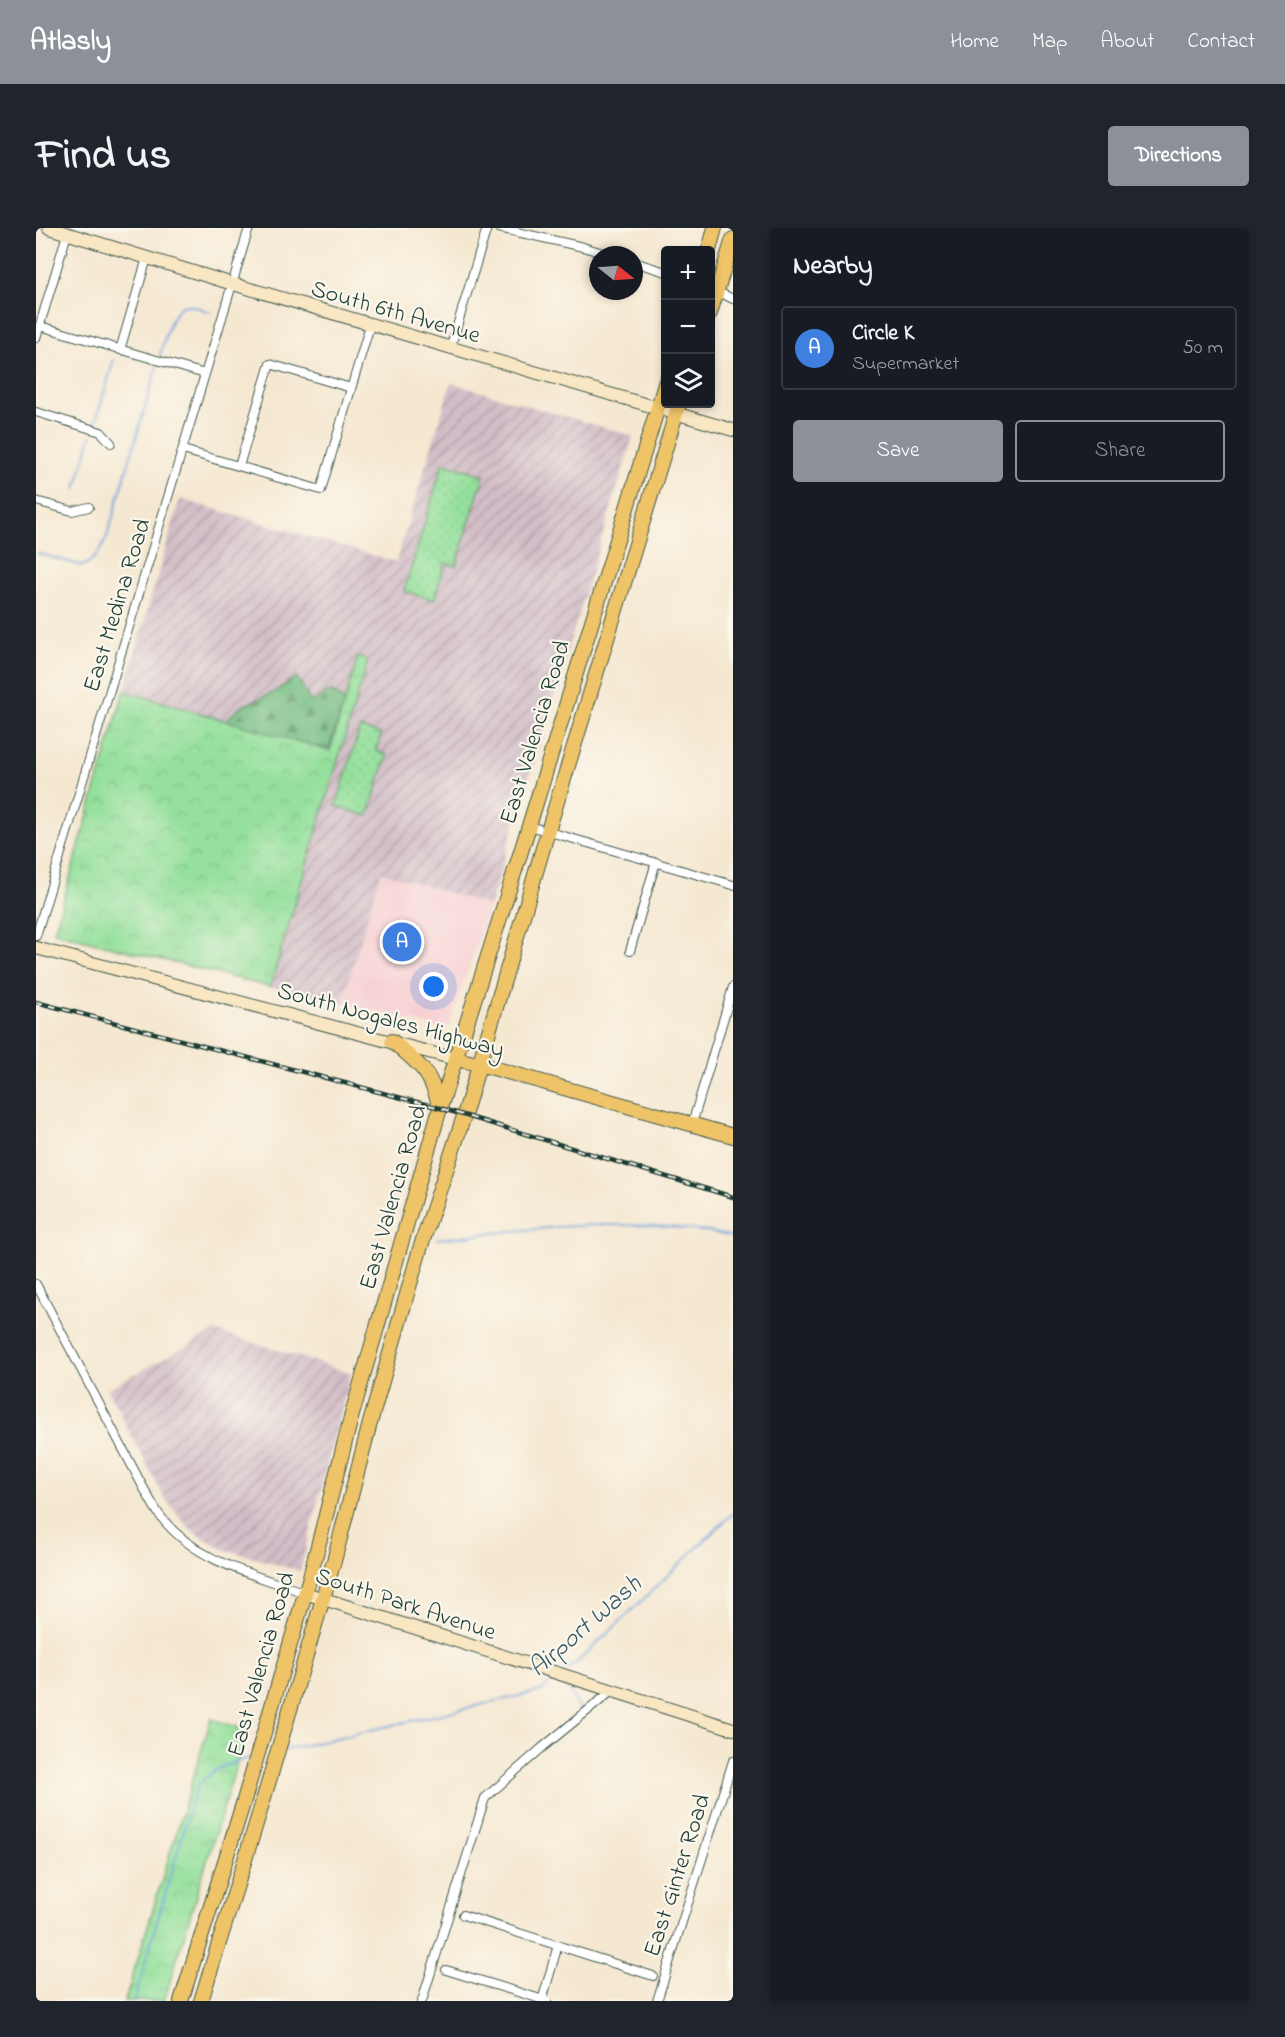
<!DOCTYPE html>
<html lang="en">
<head>
<meta charset="utf-8">
<style>
	body { margin:0; font-family:"Indie Flower",sans-serif; background:#20242c; color:#f1f3f6 }
	.controls { position:absolute; right:18px; top:18px; display:grid; overflow:hidden; border-radius:6px; box-shadow:0 3px 9px #0003 }
	.controls button { width:54px; height:54px; display:grid; place-items:center; padding:0; border:0; border-bottom:2px solid #363941; background:#171b24; color:#f1f3f6; font:30px sans-serif }
	.compass { position:absolute; left:553px; top:18px; width:54px; height:54px; border-radius:50%; background:#171b24; box-shadow:0 3px 9px #0003; rotate:107deg }
	.you { position:absolute; left:398px; top:759px; width:21px; height:21px; margin:-15px; border:4px solid #fff; border-radius:50%; background:#1a73e8; box-shadow:0 0 0 9px #1a73e833 }
	.badge { display:grid; place-items:center; width:39px; height:39px; border-radius:50%; background:#8c9099; color:#fff; font-size:20px; font-weight:700 }
	.pin { position:absolute; translate:-50% -50%; border:3px solid #fff; box-shadow:0 2px 6px #0006 }
	.list { margin:0; padding:0; list-style:none }
	h2 { display:flex; justify-content:space-between; align-items:center; height:78px; margin:0; padding:0 24px; font-size:26px }
	h2 small { font-size:20px; font-weight:400; color:#9ea1a6 }
	.list li { display:grid; grid-template-columns:39px 1fr auto; gap:18px; align-items:center; box-sizing:border-box; height:84px; margin:0 12px 12px; padding:0 12px; border:2px solid #363941; border-radius:6px }
	.list b { display:block; font-size:22px; white-space:nowrap }
	.list p { margin:0; font-size:20px; white-space:nowrap; color:#9ea1a6 }
	.list em { font-size:20px; font-style:normal; color:#9ea1a6 }
	.actions { display:flex; gap:12px; padding:18px 24px }
	.actions a { flex:1; padding:14px 0; border:2px solid #8c9099; border-radius:6px; text-align:center; font-size:21px; color:#8c9099 }
	.actions .main { background:#8c9099; color:#fff }
	.icon { flex:none; width:33px; height:33px; fill:none; stroke:currentColor; stroke-width:2; stroke-linecap:round; stroke-linejoin:round }
	.map { position:relative; flex:none; width:697px; height:1773px; overflow:hidden; border-radius:6px }
	header { display:flex; align-items:center; gap:36px; box-sizing:border-box; height:84px; padding:0 30px; background:#8c9099; color:#fff }
	header strong { font-size:28px }
	nav { display:flex; gap:33px; margin-inline-start:auto; font-size:21px }
	.intro { display:flex; align-items:center; justify-content:space-between; box-sizing:border-box; height:144px; padding:0 36px }
	h1 { margin:0; font-size:42px }
	.button { padding:15px 27px; border-radius:6px; background:#8c9099; color:#fff; font-size:21px; font-weight:700 }
	main { display:flex; gap:36px; padding:0 36px }
	aside { flex:1; background:#171b24; border-radius:6px; box-shadow:0 3px 9px #0003 }
	.map>svg:first-child { display:block }
	.built { fill:#f7cfd3 }
	.industrial { fill:url(#industrial-furrows) }
	.forest { fill:url(#forest-firs); stroke:#4b7e5c; stroke-width:1.5 }
	.park { fill:url(#park-crowns); stroke:#5a8e68; stroke-width:1.5 }
	.garden { fill:url(#garden-dots); stroke:#5a8e68; stroke-width:1.5 }
	.lines { fill:none; stroke-linecap:round; stroke-linejoin:round }
	.stream { stroke:#71a2db; stroke-width:2 }
	.street-casing { stroke:#3f574c; stroke-width:10 }
	.secondary-casing { stroke:#3f574c; stroke-width:14 }
	.primary-casing { stroke:#3f574c; stroke-width:16 }
	.street { stroke:#fff; stroke-width:8 }
	.secondary { stroke:#f9e7c3; stroke-width:12 }
	.primary { stroke:#efc469; stroke-width:14 }
	.rail-casing { stroke:#1f3d34; stroke-width:4.5 }
	.rail { stroke:#fbf7ec; stroke-width:2; stroke-dasharray:7; stroke-linecap:butt }
	.labels { text-anchor:middle; stroke-width:4.5; stroke-linejoin:round; paint-order:stroke }
	.street-label { font-size:24px; fill:#1f3d34; stroke:#fbf7ec }
	.water-label { font-size:26px; font-style:italic; fill:#385b66; stroke:#fbf7ec }
</style>
</head>
<body>
<header>
<strong>Atlasly</strong>
<nav><a>Home</a><a>Map</a><a>About</a><a>Contact</a></nav>
</header>
<div class="intro"><h1>Find us</h1><a class="button">Directions</a></div>
<main>
<div class="map">
<svg width="697" height="1773" viewBox="0 0 697 1773">
	<defs>
		<pattern id="industrial-furrows" width="10" height="10" patternUnits="userSpaceOnUse" patternTransform="scale(1.5)"><rect width="10" height="10" fill="#d2bdc7"/><path d="M-1 1l2-2M0 10L10 0M9 11l2-2" fill="none" stroke="#aa9ba2"/></pattern>
		<pattern id="forest-firs" width="22" height="20" patternUnits="userSpaceOnUse" patternTransform="scale(1.5)"><rect width="22" height="20" fill="#77be84"/><path d="M5 1l3.5 6h-7zM16 11l3.5 6h-7z" fill="#619c6d"/></pattern>
		<pattern id="park-crowns" width="20" height="18" patternUnits="userSpaceOnUse" patternTransform="scale(1.5)"><rect width="20" height="18" fill="#94e09c"/><path d="M2 6a3 3 0 1 1 6 0M12 15a3 3 0 1 1 6 0" fill="none" stroke="#7fc187"/></pattern>
		<pattern id="garden-dots" width="8" height="8" patternUnits="userSpaceOnUse" patternTransform="scale(1.5)"><rect width="8" height="8" fill="#94e09c"/><path d="M2 2h.1M6 6h.1" fill="none" stroke="#7fc187" stroke-width="1.8" stroke-linecap="round"/></pattern>
	</defs>
	<rect width="100%" height="100%" fill="#fbf7ec"/>
	<filter id="ink" filterUnits="userSpaceOnUse"><feTurbulence type="fractalNoise" baseFrequency=".0167" numOctaves="2"/><feDisplacementMap in="SourceGraphic" scale="12" xChannelSelector="R" yChannelSelector="G"/><feConvolveMatrix kernelMatrix="1 2 1 2 8 2 1 2 1" color-interpolation-filters="sRGB"/></filter>
	<filter id="wash" filterUnits="userSpaceOnUse"><feTurbulence type="fractalNoise" baseFrequency=".008" numOctaves="4" result="noise"/><feDisplacementMap in="SourceGraphic" scale="24" xChannelSelector="R" yChannelSelector="G"/><feGaussianBlur stdDeviation="1.35" result="paint"/><feColorMatrix in="noise" values="0 0 0 0 0 0 0 0 0 0 0 0 0 0 0 0 0 1.4 0 .05"/><feComposite in="paint" operator="in"/></filter>
	<g filter="url(#wash)">
		<rect width="100%" height="100%" fill="#f5e8d1"/>
		<!-- built -->
		<path class="built" d="M 345,644 L 454,678 L 413,798 L 407,801 L 306,775 Z"/>
		<!-- industrial -->
		<path class="industrial" d="M 415,155 L 597,208 L 454,678 L 345,644 L 306,775 L 234,759 L 331,432 L 321,430 L 294,523 L 88,463 L 144,271 L 360,334 Z
			M 179,1103 L 315,1145 L 264,1343 L 187,1321 L 162,1307 L 152,1299 L 128,1269 L 84,1186 L 85,1183 L 82,1178 L 80,1178 L 71,1161 Z"/>
		<!-- forest -->
		<path class="forest" d="M 261,449 L 275,474 L 294,463 L 310,473 C 305,489 296,503 294,520 L 273,518 L 187,495 L 204,479 L 238,464 Z"/>
		<!-- park -->
		<path class="park" d="M 322,429 L 332,432 L 234,759 L 18,704 L 88,463 L 294,523 Z
			M 175,1491 L 211,1502 L 128,1773 L 89,1773 Z"/>
		<!-- garden -->
		<path class="garden" d="M 407,235 L 448,247 L 420,338 L 409,335 L 398,372 L 368,363 Z
			M 324,500 L 345,506 L 340,523 L 351,527 L 332,588 L 300,578 Z"/>
		<g class="lines">
			<!-- stream -->
			<path class="stream" d="M 124,127 C 128,115 135,78 150,77 C 158,77 167,82 174,84
				M 59,196 L 78,131
				M 40,261 L 55,208
				M 0,325 L 47,338 C 60,331 65,322 71,309 L 121,139
				M 401,1011 C 497,1001 602,986 697,1009
				M 528,1444 L 546,1430 L 697,1285
				M 527,1453 L 544,1481
				M 248,1522 L 505,1463 L 519,1450
				M 98,1773 L 160,1560 C 176,1540 189,1537 214,1530"/>
		</g>
	</g>
	<g filter="url(#ink)">
		<g class="lines">
			<defs>
				<path id="street" d="M 463,0 L 547,19 L 574,27
					M 598,34 L 630,44
					M 674,60 L 697,71
					M 4,98 L 169,146
					M 0,110 L 31,6
					M 414,121 L 451,0
					M 84,122 L 111,30
					M 0,184 L 65,204 L 75,215
					M 147,222 L 285,262 L 334,97
					M 203,238 L 234,136 L 315,160
					M 0,273 L 36,283 L 53,279
					M 493,598 L 697,657
					M 0,708 L 213,0
					M 594,723 L 620,634
					M 656,896 L 697,759
					M 0,1056 L 106,1257 C 112,1268 118,1280 125,1289 C 161,1335 218,1346 269,1365
					M 427,1687 L 617,1748
					M 410,1742 L 511,1773
					M 386,1773 L 449,1570 L 507,1519 L 577,1462
					M 506,1773 L 522,1717
					M 621,1773 L 697,1533"/>
				<path id="secondary" d="M 13,0 L 197,56 L 697,202
					M 0,720 L 419,831
					M 269,1365 L 697,1501"/>
				<path id="primary" d="M 673,22 L 679,0
					M 674,85 L 697,11
					M 356,813 C 385,838 394,842 404,880
					M 419,831 L 443,836 L 697,908
					M 145,1773 L 206,1579 L 274,1349 L 315,1190 L 404,880 L 493,598 L 630,153
					M 165,1773 L 224,1583 L 298,1333 L 334,1195 L 384,1021 L 428,888 L 512,603 L 643,176"/>
			</defs>
			<!-- street casing -->
			<use href="#street" class="street-casing"/>
			<!-- secondary casing -->
			<use href="#secondary" class="secondary-casing"/>
			<!-- primary casing -->
			<use href="#primary" class="primary-casing"/>
			<!-- street -->
			<use href="#street" class="street"/>
			<!-- secondary -->
			<use href="#secondary" class="secondary"/>
			<!-- primary -->
			<use href="#primary" class="primary"/>
			<defs>
				<path id="rail" d="M 0,774 L 404,880 L 697,969"/>
			</defs>
			<!-- rail casing -->
			<use href="#rail" class="rail-casing"/>
			<!-- rail -->
			<use href="#rail" class="rail"/>
		</g>
	</g>
	<g class="labels">
		<!-- street labels -->
		<g class="street-label">
			<text transform="translate(360 83) rotate(16)" y="8">South 6th Avenue</text>
			<text transform="translate(80 377) rotate(-73)" y="8">East Medina Road</text>
			<text transform="translate(498 504) rotate(-73)" y="8">East Valencia Road</text>
			<text transform="translate(355 791) rotate(15)" y="8">South Nogales Highway</text>
			<text transform="translate(356 969) rotate(-74)" y="8">East Valencia Road</text>
			<text transform="translate(370 1375) rotate(18)" y="8">South Park Avenue</text>
			<text transform="translate(224 1436) rotate(-74)" y="8">East Valencia Road</text>
			<text transform="translate(640 1647) rotate(-72)" y="8">East Ginter Road</text>
		</g>
		<!-- water labels -->
		<g class="water-label">
			<text transform="translate(548 1397) rotate(-41)" y="9">Airport Wash</text>
		</g>
	</g>
</svg>
<div class="controls">
<button>+</button>
<button>−</button>
<button><svg class="icon" aria-label="layers" viewBox="0 0 24 24"><path d="M12 4l9 5-9 5-9-5zM3 14l9 5 9-5"/></svg></button>
</div>
<svg class="compass" viewBox="-18 -18 36 36"><path d="M0-13l5 13h-10z" fill="#e53935"/><path d="M0 13l5-13h-10z" fill="#9ea1a6"/></svg>
<div class="you"></div>
<div class="pin badge" style="left:366px;top:714px;background:#3f7fe0">A</div>
</div>
<aside>
<h2>Nearby<small></small></h2>
<ul class="list">
<li><span class="badge" style="background:#3f7fe0">A</span><div><b>Circle K</b><p>Supermarket</p></div><em>50 m</em></li>
</ul>
<div class="actions"><a class="main">Save</a><a>Share</a></div>
</aside>
</main>
</body>
</html>
